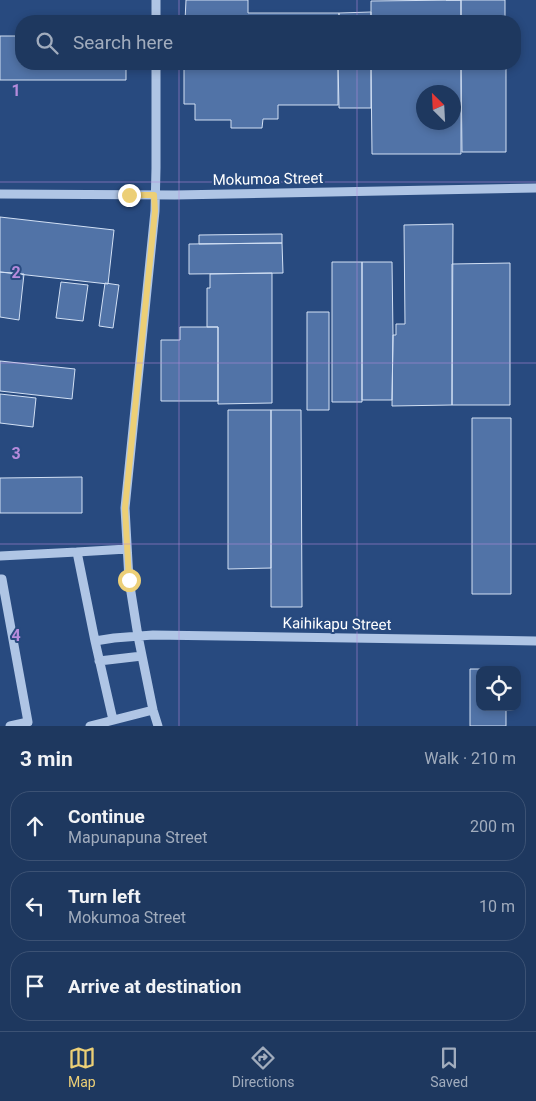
<!DOCTYPE html>
<html lang="en">
<head>
<meta charset="utf-8">
<style>
	body { margin:0; font-family:Roboto,sans-serif; background:#263f65; color:#f1f3f6 }
	.controls { position:absolute; right:15px; bottom:15px; display:grid; overflow:hidden; border-radius:10px; box-shadow:0 2px 8px #0003 }
	.controls button { width:45px; height:45px; display:grid; place-items:center; padding:0; border:0; border-bottom:1px solid #3c5274; background:#1e385f; color:#f1f3f6; font:25px sans-serif }
	.compass { position:absolute; left:416px; top:85px; width:45px; height:45px; border-radius:50%; background:#1e385f; box-shadow:0 2px 8px #0003; rotate:336deg }
	.stop { position:absolute; width:15px; height:15px; margin:-11px; border:4px solid #eccf76; border-radius:50%; background:#fff }
	.stop.end { background:#eccf76; border-color:#fff; box-shadow:0 1px 5px #0008 }
	.list { margin:0; padding:0; list-style:none }
	h2 { display:flex; justify-content:space-between; align-items:center; height:65px; margin:0; padding:0 20px; font-size:21px }
	h2 small { font-size:16px; font-weight:400; color:#a1acbd }
	.list li { display:grid; grid-template-columns:32px 1fr auto; gap:15px; align-items:center; box-sizing:border-box; height:70px; margin:0 10px 10px; padding:0 10px; border:1px solid #3c5274; border-radius:20px }
	.list b { display:block; font-size:19px; white-space:nowrap }
	.list p { margin:0; font-size:16px; white-space:nowrap; color:#a1acbd }
	.list em { font-size:16px; font-style:normal; color:#a1acbd }
	.icon { flex:none; width:28px; height:28px; fill:none; stroke:currentColor; stroke-width:2; stroke-linecap:round; stroke-linejoin:round }
	.map { position:relative; flex:none; width:536px; height:726px; overflow:hidden }
	.search { position:absolute; background:#1e385f; box-shadow:0 2px 8px #0003; left:15px; right:15px; top:15px; height:55px; display:flex; align-items:center; gap:12px; box-sizing:border-box; padding:0 18px; border-radius:20px; color:#a1acbd; font-size:19px }
	.sheet { height:305px; background:#1e385f }
	nav { display:flex; justify-content:space-around; align-items:center; box-sizing:border-box; height:70px; border-top:1px solid #3c5274; background:#1e385f; font-size:14px; color:#a1acbd }
	nav a { display:grid; justify-items:center; gap:2px }
	nav .on { color:#eccf76 }
	.map>svg:first-child { display:block }
	.building { fill:#5173a7; stroke:#d2e0f4; fill-rule:evenodd }
	.lines { fill:none; stroke-linecap:round; stroke-linejoin:round }
	.minor { stroke:#afc5e5; stroke-width:9 }
	.route { stroke:#eccf76; stroke-width:6 }
	.grid { fill:none; stroke:#b68bdc; stroke-width:1; stroke-opacity:0.55 }
	.labels { text-anchor:middle; stroke-width:4; stroke-linejoin:round; paint-order:stroke }
	.street-label { font-size:15px; fill:#fff; stroke:#284a7f }
	.grid-label { font-size:16px; text-anchor:middle; font-weight:bold; fill:#b68bdc; stroke:#284a7f; stroke-width:4; stroke-linejoin:round; paint-order:stroke }
</style>
</head>
<body>
<div class="map">
<svg width="536" height="726" viewBox="0 0 536 726">
	<rect width="100%" height="100%" fill="#284a7f"/>
	<!-- building -->
	<path class="building" d="M 186,0 L 248,0 L 248,13 L 339,13 L 339,21 L 185,21 Z
		M 446,0 L 505,0 L 505,21 L 461,21 L 461,0 Z
		M 461,0 L 461,21 L 371,21 L 371,1 Z
		M 371,12 L 371,21 L 339,21 L 339,13 Z
		M 0,36 L 21,36 L 21,64 L 126,64 L 126,80 L 0,80 Z
		M 184,64 L 338,64 L 338,105 L 278,105 L 278,119 L 263,119 L 262,128 L 231,128 L 231,120 L 195,120 L 195,104 L 184,104 Z
		M 338,64 L 371,64 L 371,108 L 339,108 Z
		M 371,64 L 461,64 L 461,154 L 372,154 ZM 424,92 L 454,92 L 454,122 L 424,122 Z
		M 461,64 L 506,64 L 506,152 L 462,152 Z
		M 0,217 L 114,230 L 108,284 L 0,272 Z
		M 453,224 L 452,405 L 392,406 L 393,335 L 396,335 L 396,324 L 405,324 L 404,225 Z
		M 282,234 L 282,243 L 199,244 L 199,235 Z
		M 282,243 L 283,273 L 189,274 L 189,244 Z
		M 332,262 L 362,262 L 362,402 L 332,402 Z
		M 362,262 L 392,262 L 393,335 L 392,400 L 362,400 Z
		M 510,263 L 510,405 L 452,405 L 452,264 Z
		M 0,272 L 24,274 L 19,320 L 0,317 Z
		M 272,273 L 272,403 L 218,404 L 218,327 L 207,327 L 207,288 L 210,288 L 210,274 Z
		M 61,282 L 88,285 L 83,321 L 56,318 Z
		M 105,283 L 119,285 L 113,328 L 99,326 Z
		M 307,312 L 329,312 L 329,410 L 307,410 Z
		M 180,327 L 218,327 L 218,401 L 161,401 L 161,340 L 180,340 Z
		M 0,361 L 75,369 L 72,399 L 0,391 Z
		M 0,394 L 36,398 L 33,427 L 0,423 Z
		M 228,410 L 271,410 L 271,568 L 228,569 Z
		M 271,410 L 301,410 L 302,607 L 271,607 Z
		M 472,418 L 511,418 L 511,594 L 472,594 Z
		M 82,477 L 82,513 L 0,513 L 0,478 Z
		M 470,669 L 507,669 L 480,670 L 480,707 L 506,707 L 506,726 L 470,726 Z"/>
	<g class="lines">
		<!-- minor -->
		<path class="minor" d="M 156,0 L 156,21
			M 156,64 L 156,168 L 155,211 L 125,508 L 129,580 L 138,636 L 153,710 L 158,726
			M 0,194 L 175,195 L 536,188
			M 77,552 L 127,549
			M 0,556 L 77,552 L 95,641 L 114,638 L 153,635 L 536,641
			M 0,579 L 2,579 L 28,722 L 10,726
			M 95,641 L 113,720
			M 99,661 L 142,656
			M 90,726 L 153,710"/>
	</g>
	<g class="lines">
		<!-- route -->
		<path class="route" d="M 129,195 L 154,195 L 155,211 L 125,508 L 129,580"/>
	</g>
	<!-- grid -->
	<path class="grid" d="M 179,0 L 179,21M 357,0 L 357,21M 179,64 L 179,726M 357,64 L 357,726M 0,182 L 536,182M 0,363 L 536,363M 0,544 L 536,544"/>
	<g class="labels">
		<!-- street labels -->
		<g class="street-label">
			<text transform="translate(268 179) rotate(-1)" y="5">Mokumoa Street</text>
			<text transform="translate(337 624) rotate(1)" y="5">Kaihikapu Street</text>
		</g>
	</g>
	<g class="grid-label">
		<text x="16" y="96">1</text>
		<text x="16" y="278">2</text>
		<text x="16" y="459">3</text>
		<text x="16" y="641">4</text>
	</g>
</svg>
<div class="controls">
<button><svg class="icon" aria-label="locate" viewBox="0 0 24 24"><circle cx="12" cy="12" r="6"/><path d="M12 2v4M12 18v4M2 12h4M18 12h4"/></svg></button>
</div>
<svg class="compass" viewBox="-18 -18 36 36"><path d="M0-13l5 13h-10z" fill="#e53935"/><path d="M0 13l5-13h-10z" fill="#a1acbd"/></svg>
<div class="stop" style="left:129px;top:580px"></div>
<div class="stop end" style="left:129px;top:195px"></div>
<div class="search"><svg class="icon" aria-label="search" viewBox="0 0 24 24"><circle cx="10" cy="10" r="6"/><path d="M15 15l6 6"/></svg>Search here</div>
</div>
<section class="sheet">
<h2>3 min<small>Walk · 210 m</small></h2>
<ul class="list">
<li><svg class="icon" aria-label="ahead" viewBox="0 0 24 24"><path d="M12 20V5M6 11l6-6 6 6"/></svg><div><b>Continue</b><p>Mapunapuna Street</p></div><em>200 m</em></li>
<li><svg class="icon" aria-label="left" viewBox="0 0 24 24"><path d="M17 20v-9H6M10 6l-5 5 5 5"/></svg><div><b>Turn left</b><p>Mokumoa Street</p></div><em>10 m</em></li>
<li><svg class="icon" aria-label="arrive" viewBox="0 0 24 24"><path d="M6 21V4h12l-3 4 3 4H6"/></svg><div><b>Arrive at destination</b></div></li>
</ul>
</section>
<nav>
<a class="on"><svg class="icon" aria-label="map" viewBox="0 0 24 24"><path d="M3 6l6-2 6 2 6-2v14l-6 2-6-2-6 2zM9 4v14M15 6v14"/></svg>Map</a>
<a><svg class="icon" aria-label="directions" viewBox="0 0 24 24"><path d="M12 3l9 9-9 9-9-9zM9 14v-3h6M13 9l2 2-2 2"/></svg>Directions</a>
<a><svg class="icon" aria-label="saved" viewBox="0 0 24 24"><path d="M7 4h10v16l-5-4-5 4z"/></svg>Saved</a>
</nav>
</body>
</html>
